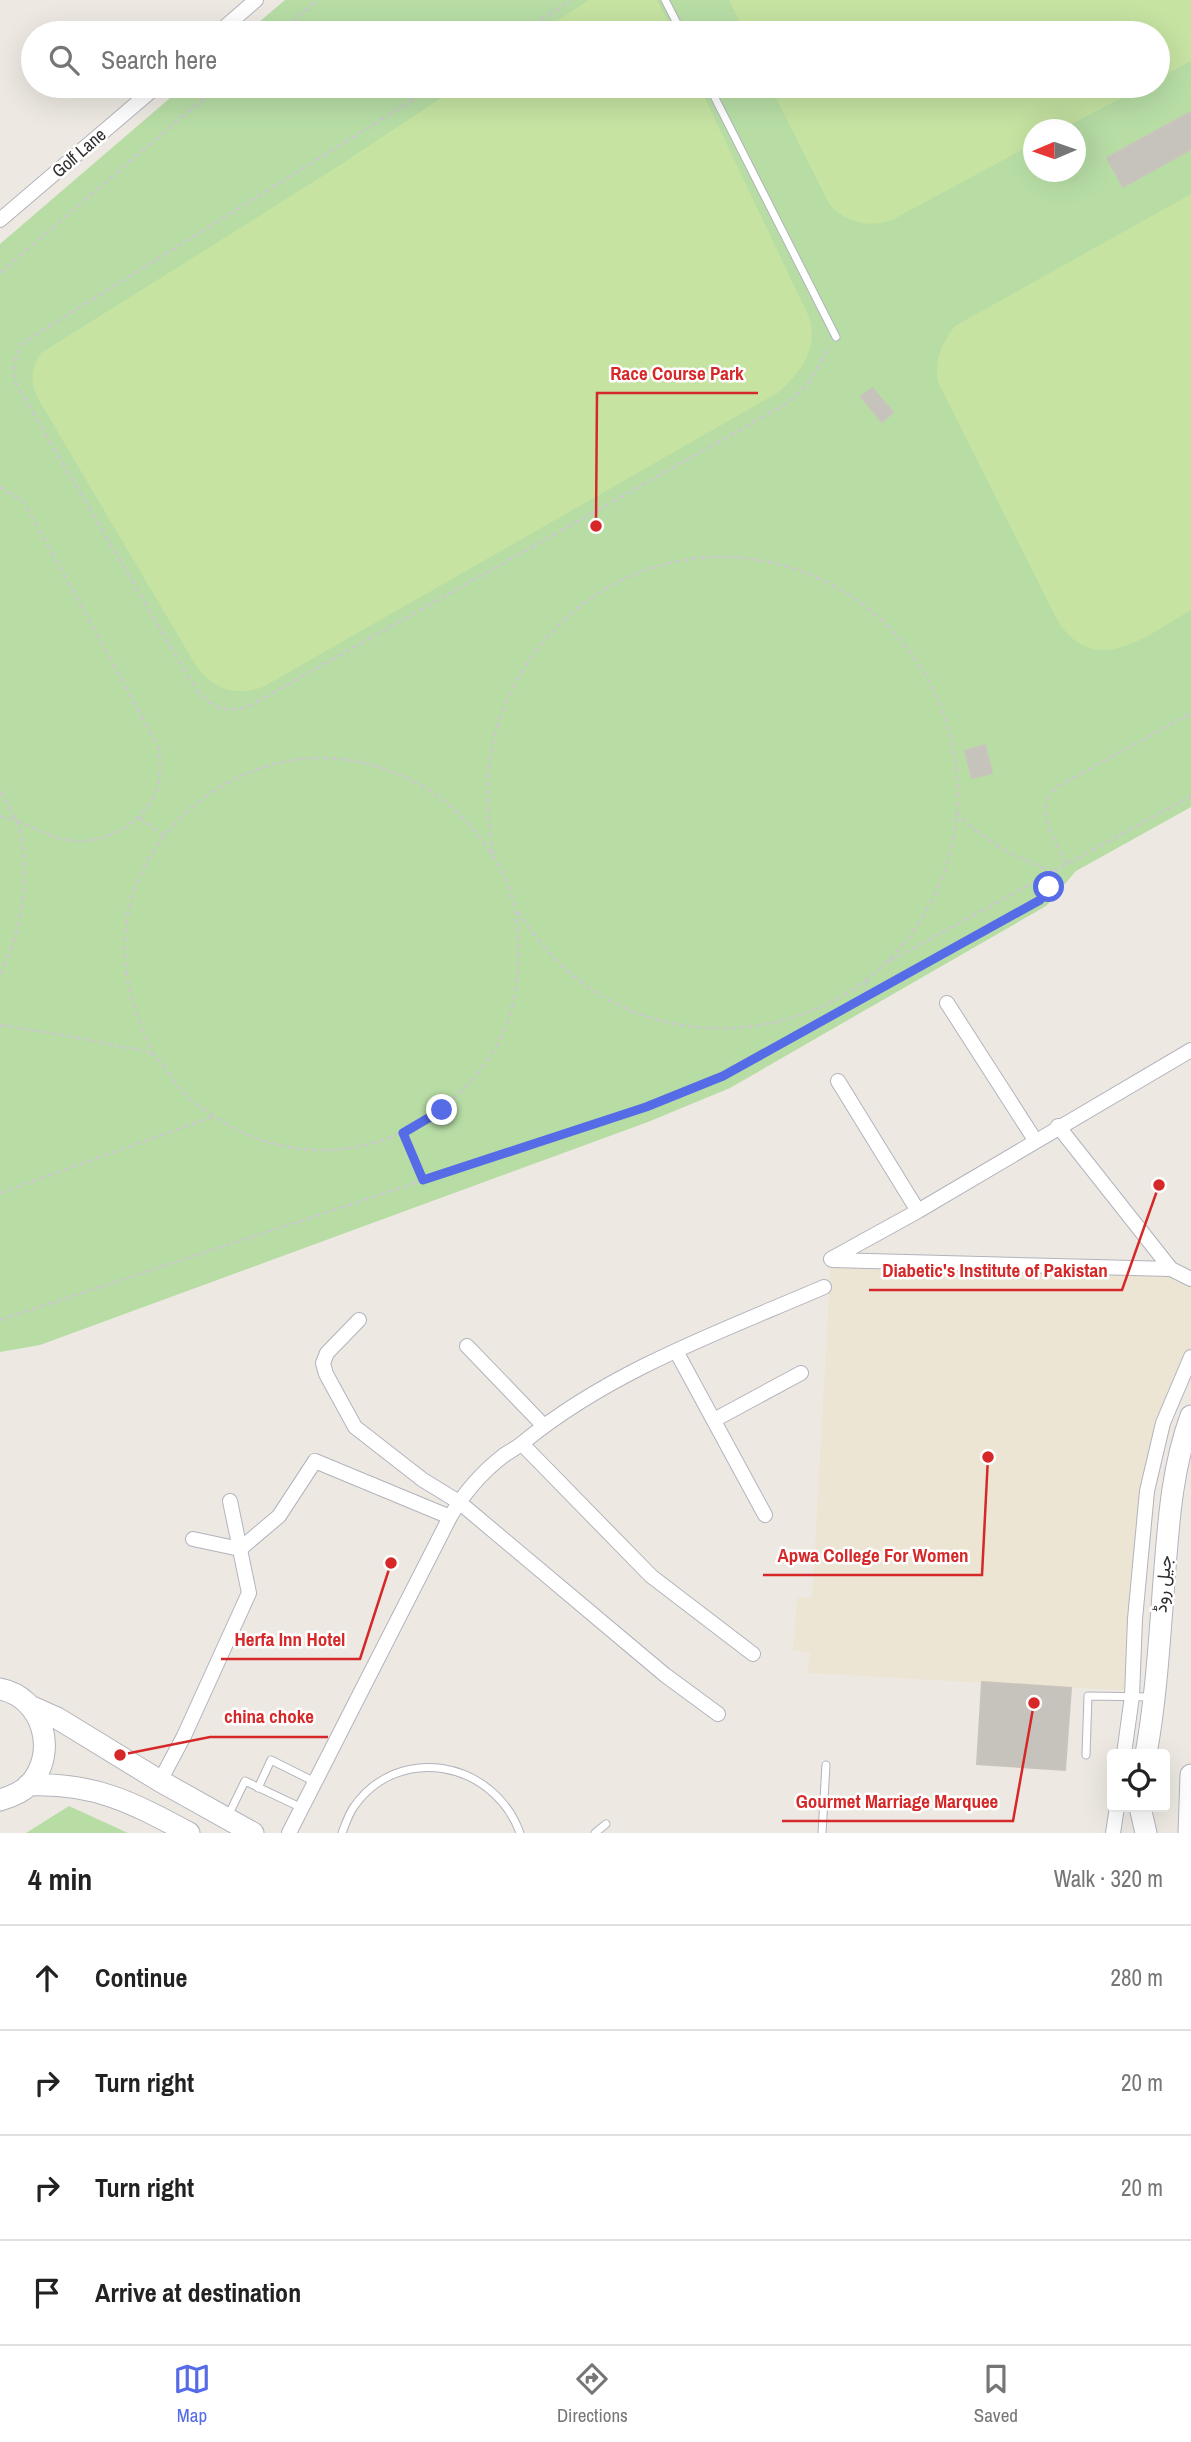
<!DOCTYPE html>
<html lang="en">
<head>
<meta charset="utf-8">
<style>
	body { margin:0; font-family:"Archivo Narrow",Vazirmatn,sans-serif; background:#f6f6f6; color:#222 }
	.controls { position:absolute; right:21px; bottom:21px; display:grid; overflow:hidden; border-radius:7px; box-shadow:0 7px 28px #0002 }
	.controls button { width:63px; height:63px; display:grid; place-items:center; padding:0; border:0; border-bottom:2px solid #e0e0e0; background:#fff; color:#222; font:35px sans-serif }
	.compass { position:absolute; left:1023px; top:119px; width:63px; height:63px; border-radius:50%; background:#fff; box-shadow:0 7px 28px #0002; rotate:268deg }
	.stop { position:absolute; width:21px; height:21px; margin:-16px; border:5px solid #566ce7; border-radius:50%; background:#fff }
	.stop.end { background:#566ce7; border-color:#fff; box-shadow:0 2px 7px #0008 }
	.list { margin:0; padding:0; list-style:none }
	h2 { display:flex; justify-content:space-between; align-items:center; height:91px; margin:0; padding:0 28px; font-size:30px }
	h2 small { font-size:23px; font-weight:400; color:#767676 }
	.list li { display:grid; grid-template-columns:46px 1fr auto; gap:21px; align-items:center; box-sizing:border-box; height:105px; padding:0 28px; border-top:2px solid #e0e0e0 }
	.list b { display:block; font-size:26px; white-space:nowrap }
	.list em { font-size:23px; font-style:normal; color:#767676 }
	.icon { flex:none; width:38px; height:38px; fill:none; stroke:currentColor; stroke-width:2; stroke-linecap:round; stroke-linejoin:round }
	.map { position:relative; flex:none; width:1191px; height:1833px; overflow:hidden }
	.search { position:absolute; background:#fff; box-shadow:0 7px 28px #0002; left:21px; right:21px; top:21px; height:77px; display:flex; align-items:center; gap:18px; box-sizing:border-box; padding:0 24px; border-radius:38px; color:#767676; font-size:26px }
	.sheet { height:511px; background:#fff }
	nav { display:flex; justify-content:space-around; align-items:center; box-sizing:border-box; height:98px; border-top:2px solid #e0e0e0; background:#fff; font-size:19px; color:#767676 }
	nav a { display:grid; justify-items:center; gap:4px }
	nav .on { color:#566ce7 }
	.map>svg:first-child { display:block }
	.education { fill:#ece5d4 }
	.green { fill:#b7dda5; fill-rule:evenodd }
	.pitch { fill:#c6e3a2 }
	.building { fill:#c6c3bd; stroke:#c9c4bb; stroke-width:2 }
	.lines { fill:none; stroke-linecap:round; stroke-linejoin:round }
	.lane-casing { stroke:#b2b3bc; stroke-width:9 }
	.street-casing { stroke:#b2b3bc; stroke-width:16 }
	.secondary-casing { stroke:#b2b3bc; stroke-width:23 }
	.path { stroke:#c9c9c9; stroke-width:2.5; stroke-dasharray:5 3.5; stroke-linecap:butt }
	.lane { stroke:#fff; stroke-width:7 }
	.street { stroke:#fff; stroke-width:14 }
	.secondary { stroke:#fff; stroke-width:21 }
	.route { stroke:#566ce7; stroke-width:9 }
	.labels { text-anchor:middle; stroke-width:5; stroke-linejoin:round; paint-order:stroke }
	.street-label { font-size:18px; fill:#2e2e2e; stroke:#fff }
	.leader { fill:none; stroke:#d62828; stroke-width:2.5 }
	.callout-dot { fill:#d62828; stroke:#fff; stroke-width:2.5 }
	.callout-label { font-size:19px; text-anchor:middle; font-weight:bold; fill:#d62828; stroke:#fff; stroke-width:5; stroke-linejoin:round; paint-order:stroke }
</style>
</head>
<body>
<div class="map">
<svg width="1191" height="1833" viewBox="0 0 1191 1833">
	<rect width="100%" height="100%" fill="#ede9e2"/>
	<!-- education -->
	<path class="education" d="M 831,1259 L 1171,1269 L 1191,1279 L 1191,1357 L 1147,1492 L 1133,1691 L 807,1673 L 810,1652 L 793,1651 L 797,1598 L 812,1597 Z"/>
	<!-- green -->
	<path class="green" d="M 285,0 L 1191,0 L 1191,807 L 1076,871 L 1046,906 L 730,1088 L 648,1122 L 40,1345 L 0,1352 L 0,244 L 184,86 L 1158,86 L 1158,33 L 246,33 ZM 1034,130 L 1076,130 L 1076,172 L 1034,172 Z
		M 69,1806 L 128,1833 L 26,1833 Z"/>
	<!-- pitch -->
	<path class="pitch" d="M 589,0 L 657,0 L 674,33 L 539,33 Z
		M 729,0 L 1191,0 L 1191,61 L 1158,79 L 1158,33 L 745,33 Z
		M 459,86 L 699,86 L 809,317 C 819,349 801,371 779,392 L 263,687 C 236,697 211,689 195,664 L 40,402 C 30,384 30,370 41,353 L 334,169 Z
		M 770,86 L 1145,86 L 1062,129 L 1034,130 L 1033,144 L 892,220 C 868,228 847,223 830,205 Z
		M 1191,194 L 1191,610 C 1149,634 1097,679 1059,623 L 938,382 C 934,359 942,343 955,326 Z"/>
	<!-- building -->
	<path class="building" d="M 1191,112 L 1191,149 L 1123,187 L 1107,158 Z
		M 872,388 L 893,412 L 882,422 L 861,397 Z
		M 985,745 L 992,773 L 972,778 L 965,751 Z
		M 982,1682 L 1071,1688 L 1065,1770 L 977,1764 Z"/>
	<g class="lines">
		<defs>
			<path id="lane" d="M 665,0 L 682,33
				M 709,86 L 836,337
				M 1086,1755 L 1088,1696 L 1153,1697
				M 258,1788 L 271,1760 L 315,1782
				M 227,1818 L 245,1781 L 302,1808
				M 342,1833 C 345,1825 348,1816 353,1808 C 398,1742 494,1761 520,1833
				M 595,1833 L 606,1824
				M 822,1833 L 826,1765"/>
			<path id="street" d="M 218,33 L 256,0
				M 0,220 L 157,86
				M 947,1003 L 1035,1140
				M 838,1081 L 918,1211
				M 1058,1126 L 1171,1269
				M 831,1259 L 918,1211 L 1191,1050
				M 832,1260 L 1171,1269 L 1191,1279
				M 359,1320 L 327,1353 L 323,1363 L 326,1374 L 355,1427 L 423,1480 L 459,1502 L 665,1675 L 718,1714
				M 467,1346 L 543,1425
				M 676,1351 L 765,1515
				M 714,1420 L 801,1373
				M 522,1444 L 651,1576 L 753,1654
				M 193,1539 L 240,1549 L 279,1516 L 315,1461 L 450,1517
				M 1124,1754 L 1132,1696 L 1135,1619 L 1147,1491 L 1163,1423 L 1191,1357
				M 160,1781 L 184,1736 L 249,1593 L 230,1501
				M 289,1833 L 450,1517 C 464,1493 481,1473 503,1456 C 510,1451 518,1447 525,1441 C 612,1370 722,1331 824,1287
				M 1113,1833 L 1117,1807"/>
			<path id="secondary" d="M 0,1689 C 43,1697 59,1753 29,1785 C 21,1793 10,1797 0,1800
				M 30,1706 L 57,1718 L 160,1781 L 253,1833
				M 1146,1754 C 1157,1693 1160,1630 1165,1568 C 1169,1516 1173,1465 1191,1416
				M 28,1785 C 94,1782 133,1803 189,1833
				M 1140,1807 L 1146,1833
				M 1189,1833 L 1191,1775"/>
		</defs>
		<!-- lane casing -->
		<use href="#lane" class="lane-casing"/>
		<!-- street casing -->
		<use href="#street" class="street-casing"/>
		<!-- secondary casing -->
		<use href="#secondary" class="secondary-casing"/>
		<!-- path -->
		<path class="path" d="M 279,33 L 318,0
			M 519,33 L 572,0
			M 435,86 L 21,344 L 14,363 L 15,382 L 194,686 C 212,709 227,716 255,703 L 786,404 L 808,384 L 830,346
			M 0,273 L 218,86
			M 0,487 L 24,502 L 159,748 C 160,761 161,774 158,786 C 148,821 104,847 67,840 C 50,837 33,827 17,821 L 0,790
			M 0,816 L 17,821 C 32,869 23,930 0,974
			M 139,818 L 163,834
			M 493,854 C 488,818 485,782 492,747 C 514,640 610,557 721,557 C 790,557 858,588 902,642 C 935,681 953,728 957,778 C 961,828 947,879 920,921 C 850,1032 696,1062 588,987 C 559,967 536,939 516,909
			M 1066,863 C 1055,839 1033,812 1055,788 L 1191,713
			M 890,961 L 1191,796
			M 867,980 L 865,989 L 869,995
			M 0,1025 C 39,1031 78,1037 117,1046 C 127,1048 142,1049 151,1054 C 164,1060 171,1081 182,1091 C 221,1128 273,1152 327,1150 C 399,1148 461,1106 497,1045 C 518,1008 521,964 517,923 C 514,889 499,861 478,835 C 440,785 376,756 314,758 C 225,762 141,831 127,919 C 119,970 133,1009 153,1054
			M 403,1133 L 423,1180
			M 0,1193 L 212,1117
			M 0,1320 L 646,1107 L 723,1075 L 1040,899 L 1049,887 L 1053,872 L 1009,853 L 975,830 L 957,814"/>
		<!-- lane -->
		<use href="#lane" class="lane"/>
		<!-- street -->
		<use href="#street" class="street"/>
		<!-- secondary -->
		<use href="#secondary" class="secondary"/>
	</g>
	<g class="lines">
		<!-- route -->
		<path class="route" d="M 442,1110 L 403,1133 L 423,1180 L 646,1107 L 723,1076 L 1040,900 L 1049,887"/>
	</g>
	<g class="labels">
		<!-- street labels -->
		<g class="street-label">
			<text transform="translate(79 153) rotate(-41)" y="6">Golf Lane</text>
			<text transform="translate(1163 1584) rotate(-85)" y="6">جیل روڈ</text>
		</g>
	</g>
	<!-- callouts -->
	<path class="leader" d="M596 526L597 393H758M1159 1185L1122 1290H869M988 1457L982 1575H763M391 1563L360 1659H221M120 1755L210 1737H328M1034 1703L1013 1821H782"/>
	<g class="callout-dot">
		<circle cx="596" cy="526" r="7"/>
		<circle cx="1159" cy="1185" r="7"/>
		<circle cx="988" cy="1457" r="7"/>
		<circle cx="391" cy="1563" r="7"/>
		<circle cx="120" cy="1755" r="7"/>
		<circle cx="1034" cy="1703" r="7"/>
	</g>
	<g class="callout-label">
		<text x="677" y="380">Race Course Park</text>
		<text x="995" y="1277">Diabetic's Institute of Pakistan</text>
		<text x="873" y="1562">Apwa College For Women</text>
		<text x="290" y="1646">Herfa Inn Hotel</text>
		<text x="269" y="1723">china choke</text>
		<text x="897" y="1808">Gourmet Marriage Marquee</text>
	</g>
</svg>
<div class="controls">
<button><svg class="icon" aria-label="locate" viewBox="0 0 24 24"><circle cx="12" cy="12" r="6"/><path d="M12 2v4M12 18v4M2 12h4M18 12h4"/></svg></button>
</div>
<svg class="compass" viewBox="-18 -18 36 36"><path d="M0-13l5 13h-10z" fill="#e53935"/><path d="M0 13l5-13h-10z" fill="#767676"/></svg>
<div class="stop" style="left:1049px;top:887px"></div>
<div class="stop end" style="left:442px;top:1110px"></div>
<div class="search"><svg class="icon" aria-label="search" viewBox="0 0 24 24"><circle cx="10" cy="10" r="6"/><path d="M15 15l6 6"/></svg>Search here</div>
</div>
<section class="sheet">
<h2>4 min<small>Walk · 320 m</small></h2>
<ul class="list">
<li><svg class="icon" aria-label="ahead" viewBox="0 0 24 24"><path d="M12 20V5M6 11l6-6 6 6"/></svg><div><b>Continue</b></div><em>280 m</em></li>
<li><svg class="icon" aria-label="right" viewBox="0 0 24 24"><path d="M7 20v-9h11M14 6l5 5-5 5"/></svg><div><b>Turn right</b></div><em>20 m</em></li>
<li><svg class="icon" aria-label="right" viewBox="0 0 24 24"><path d="M7 20v-9h11M14 6l5 5-5 5"/></svg><div><b>Turn right</b></div><em>20 m</em></li>
<li><svg class="icon" aria-label="arrive" viewBox="0 0 24 24"><path d="M6 21V4h12l-3 4 3 4H6"/></svg><div><b>Arrive at destination</b></div></li>
</ul>
</section>
<nav>
<a class="on"><svg class="icon" aria-label="map" viewBox="0 0 24 24"><path d="M3 6l6-2 6 2 6-2v14l-6 2-6-2-6 2zM9 4v14M15 6v14"/></svg>Map</a>
<a><svg class="icon" aria-label="directions" viewBox="0 0 24 24"><path d="M12 3l9 9-9 9-9-9zM9 14v-3h6M13 9l2 2-2 2"/></svg>Directions</a>
<a><svg class="icon" aria-label="saved" viewBox="0 0 24 24"><path d="M7 4h10v16l-5-4-5 4z"/></svg>Saved</a>
</nav>
</body>
</html>
